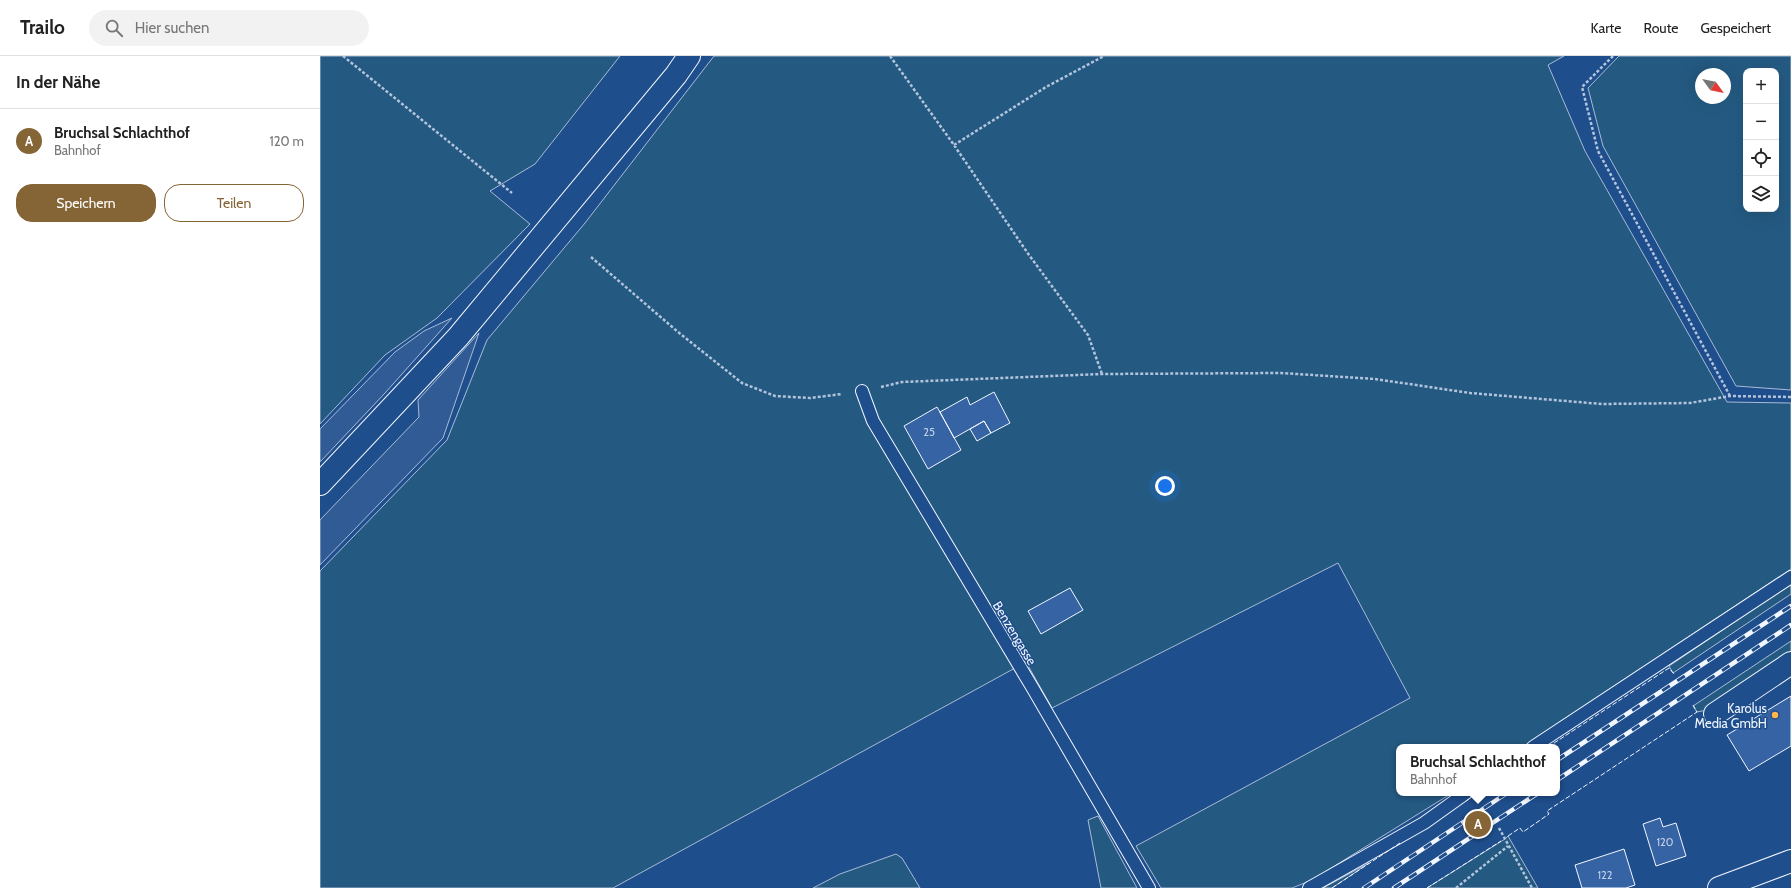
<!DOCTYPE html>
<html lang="de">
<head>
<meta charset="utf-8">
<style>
	body { margin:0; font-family:Cabin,sans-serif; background:#f2f2f2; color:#222 }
	.controls { position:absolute; right:12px; top:12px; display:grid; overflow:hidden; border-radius:8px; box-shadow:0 4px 16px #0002 }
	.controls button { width:36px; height:36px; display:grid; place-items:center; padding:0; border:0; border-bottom:1px solid #e0e0e0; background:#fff; color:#222; font:20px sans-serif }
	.compass { position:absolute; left:1375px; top:12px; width:36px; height:36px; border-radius:50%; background:#fff; box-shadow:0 4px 16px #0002; rotate:123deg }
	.you { position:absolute; left:845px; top:430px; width:14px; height:14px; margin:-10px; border:3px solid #fff; border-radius:50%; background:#1a73e8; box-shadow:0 0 0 6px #1a73e833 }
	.badge { display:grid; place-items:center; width:26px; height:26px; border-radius:50%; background:#856535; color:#fff; font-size:13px; font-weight:700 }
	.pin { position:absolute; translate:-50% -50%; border:2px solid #fff; box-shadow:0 1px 4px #0006 }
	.popup { position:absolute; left:1076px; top:688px; width:164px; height:52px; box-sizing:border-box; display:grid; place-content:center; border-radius:8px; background:#fff; filter:drop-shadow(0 1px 3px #0005); font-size:13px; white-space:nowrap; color:#767676 }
	.popup b { font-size:15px; color:#222 }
	.popup::after { content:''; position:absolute; left:50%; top:100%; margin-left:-8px; border:8px solid transparent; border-top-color:#fff }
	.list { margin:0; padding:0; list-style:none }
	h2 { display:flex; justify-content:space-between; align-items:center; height:52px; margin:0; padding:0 16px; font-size:17px }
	h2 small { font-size:13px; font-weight:400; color:#767676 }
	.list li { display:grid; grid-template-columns:26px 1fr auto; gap:12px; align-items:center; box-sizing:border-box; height:64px; padding:0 16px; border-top:1px solid #e0e0e0 }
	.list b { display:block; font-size:15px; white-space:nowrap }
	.list p { margin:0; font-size:13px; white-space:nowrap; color:#767676 }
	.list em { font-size:13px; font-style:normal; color:#767676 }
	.actions { display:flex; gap:8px; padding:12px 16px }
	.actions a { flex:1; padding:9px 0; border:1px solid #856535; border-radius:16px; text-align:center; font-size:14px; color:#856535 }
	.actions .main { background:#856535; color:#fff }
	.icon { flex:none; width:22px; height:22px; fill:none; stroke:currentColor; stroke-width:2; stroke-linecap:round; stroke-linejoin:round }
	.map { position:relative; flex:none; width:1471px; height:832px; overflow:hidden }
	header { display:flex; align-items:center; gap:24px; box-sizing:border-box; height:56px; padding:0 20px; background:#fff; border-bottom:1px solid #e0e0e0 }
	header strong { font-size:19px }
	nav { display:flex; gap:22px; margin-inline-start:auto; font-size:14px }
	.search { width:280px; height:36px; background:#f2f2f2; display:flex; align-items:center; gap:10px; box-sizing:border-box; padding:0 14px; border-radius:22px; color:#767676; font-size:15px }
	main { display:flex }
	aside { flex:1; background:#fff }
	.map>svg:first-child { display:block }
	.green { fill:#245a82; stroke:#a8bbd7; fill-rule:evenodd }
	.parking { fill:#305b95; stroke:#a8bbd7 }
	.building { fill:#3563a3; stroke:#f2f6ff }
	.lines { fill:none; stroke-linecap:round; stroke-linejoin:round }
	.service-casing { stroke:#f2f6ff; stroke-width:14 }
	.minor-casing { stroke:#f2f6ff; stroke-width:24 }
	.secondary-casing { stroke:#f2f6ff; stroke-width:24 }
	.primary-casing { stroke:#f2f6ff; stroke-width:24 }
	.path { stroke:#b3c4dc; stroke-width:2.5; stroke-dasharray:3 2; stroke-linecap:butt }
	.service { stroke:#1f4e8c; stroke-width:12 }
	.minor { stroke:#1f4e8c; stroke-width:22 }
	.secondary { stroke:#1f4e8c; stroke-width:22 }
	.primary { stroke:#1f4e8c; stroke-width:22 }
	.rail-casing { stroke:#f2f6ff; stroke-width:4.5 }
	.rail { stroke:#1f4e8c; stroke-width:3; stroke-dasharray:9; stroke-linecap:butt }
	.fence { stroke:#f2f6ff; stroke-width:1; stroke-dasharray:5 2; stroke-linecap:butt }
	.poi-dot { fill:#ffb74d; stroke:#1f4e8c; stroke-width:1.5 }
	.labels { text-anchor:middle; stroke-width:3; stroke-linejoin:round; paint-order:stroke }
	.number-label { font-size:11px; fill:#c3d1e8 }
	.street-label { font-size:13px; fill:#f2f6ff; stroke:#1f4e8c }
	.poi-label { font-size:13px; fill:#f2f6ff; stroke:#1f4e8c; text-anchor:end }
</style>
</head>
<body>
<header>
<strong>Trailo</strong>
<div class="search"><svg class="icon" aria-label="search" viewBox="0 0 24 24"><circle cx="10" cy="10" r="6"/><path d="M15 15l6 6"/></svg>Hier suchen</div>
<nav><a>Karte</a><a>Route</a><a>Gespeichert</a></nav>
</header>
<main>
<aside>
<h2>In der Nähe<small></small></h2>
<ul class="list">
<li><span class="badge">A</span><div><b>Bruchsal Schlachthof</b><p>Bahnhof</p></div><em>120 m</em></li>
</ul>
<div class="actions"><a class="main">Speichern</a><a>Teilen</a></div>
</aside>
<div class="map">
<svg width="1471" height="832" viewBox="0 0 1471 832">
	<rect width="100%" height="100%" fill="#1f4e8c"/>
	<!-- green -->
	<path class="green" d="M 0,0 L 300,0 L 215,108 L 170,135 L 210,168 L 117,262 L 65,299 L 0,368 Z
		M 394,0 L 1244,0 L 1228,9 L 1265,95 L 1407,346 L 1471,347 L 1471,513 L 1202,691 L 1079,691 L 1079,737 L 1132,737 L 992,824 L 972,832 L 841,832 L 816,790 L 1090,642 L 1018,507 L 732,652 L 706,606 L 293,832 L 0,832 L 0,515 L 127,384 L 167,284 L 265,167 Z
		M 1299,0 L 1471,0 L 1471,334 L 1416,330 L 1283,90 L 1268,32 ZM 1426,15 L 1456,15 L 1456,153 L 1426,153 ZM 1381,18 L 1405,18 L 1405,42 L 1381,42 Z
		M 1471,528 L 1471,538 L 1353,617 L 1349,610 Z
		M 1471,585 L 1471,600 L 1392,653 L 1377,656 L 1373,650 Z
		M 778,760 L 817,832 L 781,832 L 768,764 Z
		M 1188,780 L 1218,832 L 1107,832 L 1185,783 Z
		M 576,798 L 582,802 L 600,832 L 493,832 L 520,818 Z
		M 1049,807 L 1012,832 L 1003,832 Z"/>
	<!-- parking -->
	<path class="parking" d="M 132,262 L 65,337 L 0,406 L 0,373 L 75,296 L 104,275 Z
		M 159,277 L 123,382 L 0,509 L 0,464 L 99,361 L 98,344 Z"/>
	<!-- building -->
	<path class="building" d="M 674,336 L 690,367 L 671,377 L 664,365 L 634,382 L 620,356 L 647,341 L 650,349 Z
		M 617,351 L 641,394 L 608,413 L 584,370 Z
		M 664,365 L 671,377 L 657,385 L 650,373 Z
		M 750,532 L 763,554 L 721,578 L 708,555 Z
		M 1471,640 L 1471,690 L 1429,715 L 1407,679 Z
		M 1340,762 L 1343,771 L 1356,767 L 1366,800 L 1336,810 L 1323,768 Z
		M 1304,793 L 1315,829 L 1306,832 L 1262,832 L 1255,809 Z"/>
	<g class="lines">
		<defs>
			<path id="service" d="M 542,335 L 553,365 L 712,631 L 829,832
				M 1213,691 L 1471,521
				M 989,832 L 1104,767 L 1146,737"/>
			<path id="minor" d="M 1395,658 L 1471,607"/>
			<path id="secondary" d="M 1399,832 L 1471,805"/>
			<path id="primary" d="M 0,428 L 138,281 L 356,19 L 369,0"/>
		</defs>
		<!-- service casing -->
		<use href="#service" class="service-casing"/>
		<!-- minor casing -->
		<use href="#minor" class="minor-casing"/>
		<!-- secondary casing -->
		<use href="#secondary" class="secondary-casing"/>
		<!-- primary casing -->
		<use href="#primary" class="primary-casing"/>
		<!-- path -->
		<path class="path" d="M 23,0 L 192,137
			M 570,0 L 634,89 L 709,199 L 768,279 L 782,318
			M 1293,0 L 1262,31 L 1278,95 L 1410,340
			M 634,89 L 726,31 L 784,0
			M 271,201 L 358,276 L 422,327 L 455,340 L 490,342 L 522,338
			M 561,331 L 582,326 L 782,318 L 961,317 L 1055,323 L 1150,337 L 1282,348 L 1370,347 L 1410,340 L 1471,341
			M 1179,772 L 1212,832
			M 1136,832 L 1188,790"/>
		<!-- service -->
		<use href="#service" class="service"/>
		<!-- minor -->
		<use href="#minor" class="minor"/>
		<!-- secondary -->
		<use href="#secondary" class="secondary"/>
		<!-- primary -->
		<use href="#primary" class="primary"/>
		<defs>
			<path id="rail" d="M 1237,704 L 1471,550
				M 1237,724 L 1471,569
				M 1044,832 L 1187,737
				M 1074,832 L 1218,737"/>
		</defs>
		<!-- rail casing -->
		<use href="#rail" class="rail-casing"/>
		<!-- rail -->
		<use href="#rail" class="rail"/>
		<!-- fence -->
		<path class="fence" d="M 1228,691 L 1349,612 L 1354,618
			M 1146,745 L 1157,737
			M 1188,780 L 1200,772 L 1203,776 L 1229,758 L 1227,755 L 1377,656 L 1373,649
			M 1012,832 L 1080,787
			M 1107,832 L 1181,785"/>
	</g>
	<!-- markers -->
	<circle class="poi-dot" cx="1455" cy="659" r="4"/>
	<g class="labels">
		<!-- number labels -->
		<g class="number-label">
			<text x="609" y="380">25</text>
			<text x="1345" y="790">120</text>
			<text x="1285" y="823">122</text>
		</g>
		<!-- street labels -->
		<g class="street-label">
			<text transform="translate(695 577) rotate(59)" y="5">Benzengasse</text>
		</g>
		<!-- poi labels -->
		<g class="poi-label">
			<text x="1447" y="657">Karolus<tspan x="1447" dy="15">Media GmbH</tspan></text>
		</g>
	</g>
</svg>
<div class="controls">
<button>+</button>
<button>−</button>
<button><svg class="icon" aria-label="locate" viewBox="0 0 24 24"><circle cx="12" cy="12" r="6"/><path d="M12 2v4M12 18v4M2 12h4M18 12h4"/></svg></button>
<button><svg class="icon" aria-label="layers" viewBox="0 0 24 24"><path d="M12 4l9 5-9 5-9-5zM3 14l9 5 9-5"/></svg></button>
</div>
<svg class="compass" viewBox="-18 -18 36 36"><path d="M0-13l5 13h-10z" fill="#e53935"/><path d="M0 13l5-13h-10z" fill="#767676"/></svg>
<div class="you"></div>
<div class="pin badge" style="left:1158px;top:768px">A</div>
<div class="popup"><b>Bruchsal Schlachthof</b>Bahnhof</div>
</div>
</main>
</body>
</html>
